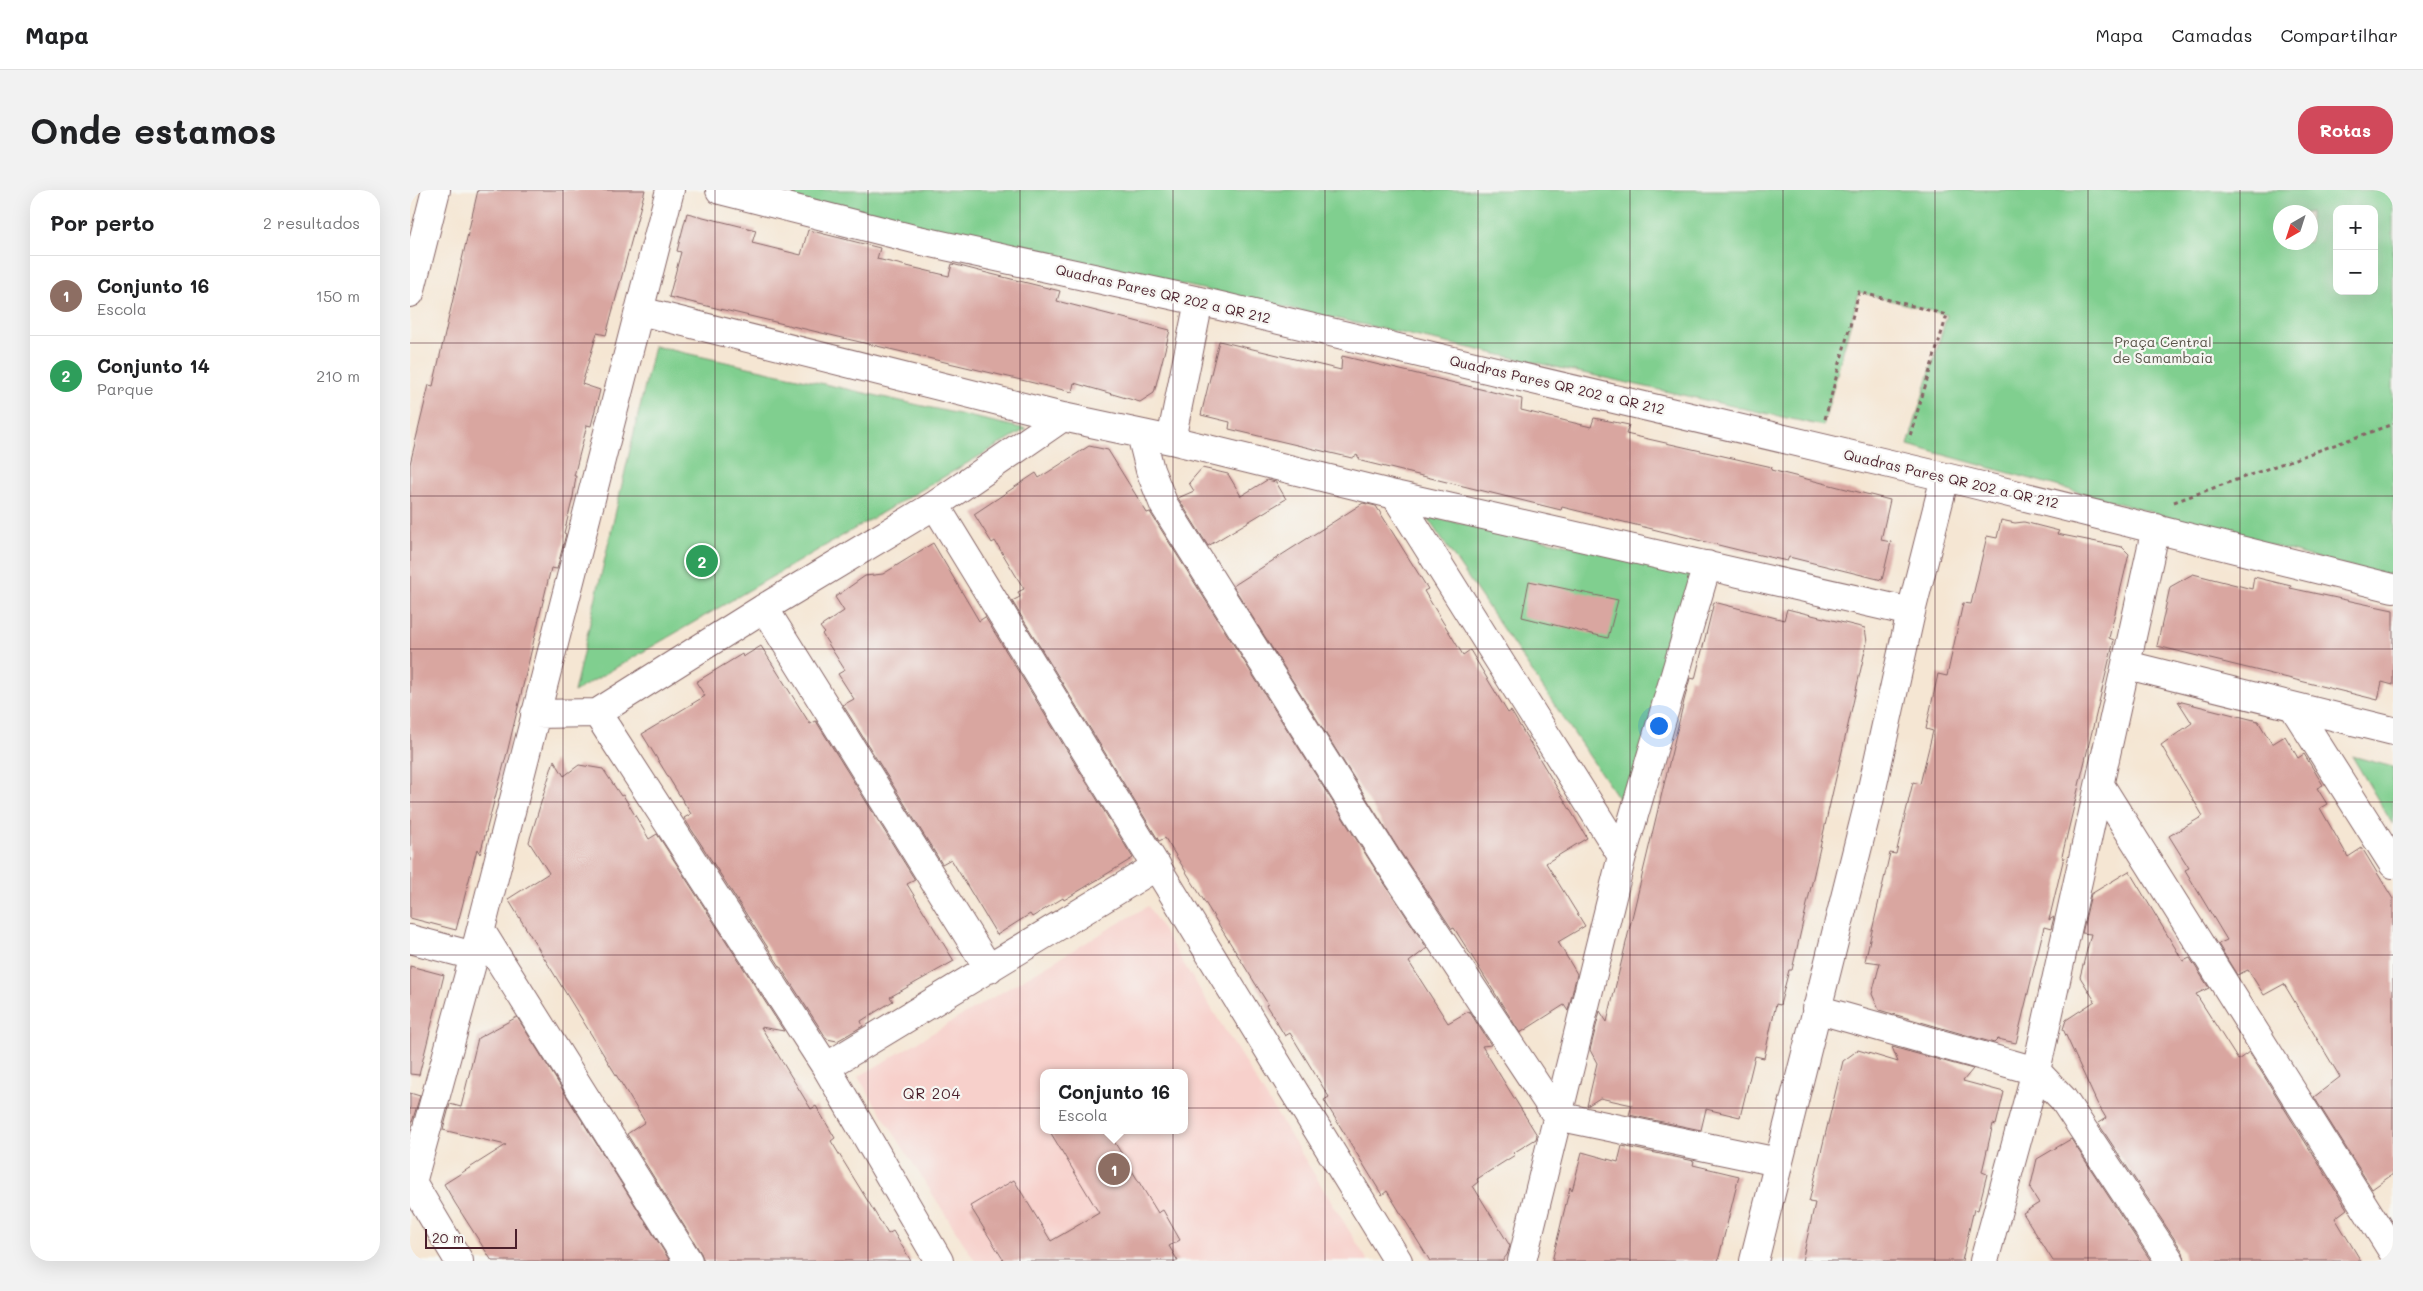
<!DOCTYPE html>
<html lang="pt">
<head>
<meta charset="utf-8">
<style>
	body { margin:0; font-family:Mali,sans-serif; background:#f2f2f2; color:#202124 }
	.controls { position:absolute; right:15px; top:15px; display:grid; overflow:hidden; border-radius:10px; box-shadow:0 5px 20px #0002 }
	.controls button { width:45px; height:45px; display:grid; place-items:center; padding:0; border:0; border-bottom:1px solid #e0e0e0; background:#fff; color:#202124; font:25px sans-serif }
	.compass { position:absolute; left:1863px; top:15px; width:45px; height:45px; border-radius:50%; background:#fff; box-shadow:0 5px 20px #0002; rotate:219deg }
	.scale { position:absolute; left:15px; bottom:12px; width:92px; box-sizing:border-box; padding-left:5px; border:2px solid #4a1f2b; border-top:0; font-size:14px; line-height:18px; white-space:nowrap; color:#4a1f2b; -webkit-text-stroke:4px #f6f6f2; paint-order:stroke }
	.you { position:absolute; left:1248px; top:535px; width:18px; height:18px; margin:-12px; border:4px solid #fff; border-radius:50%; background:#1a73e8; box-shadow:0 0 0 8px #1a73e833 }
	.badge { display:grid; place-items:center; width:32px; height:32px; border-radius:50%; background:#d1495b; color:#fff; font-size:16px; font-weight:700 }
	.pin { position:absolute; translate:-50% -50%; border:2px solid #fff; box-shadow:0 1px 5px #0006 }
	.popup { position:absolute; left:630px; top:879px; width:148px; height:65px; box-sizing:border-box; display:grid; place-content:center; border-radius:10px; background:#fff; filter:drop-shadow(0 1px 4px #0005); font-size:16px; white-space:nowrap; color:#757577 }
	.popup b { font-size:19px; color:#202124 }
	.popup::after { content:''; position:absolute; left:50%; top:100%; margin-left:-10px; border:10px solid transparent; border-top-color:#fff }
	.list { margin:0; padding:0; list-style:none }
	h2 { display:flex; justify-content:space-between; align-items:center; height:65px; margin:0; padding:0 20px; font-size:21px }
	h2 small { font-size:16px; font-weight:400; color:#757577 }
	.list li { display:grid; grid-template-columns:32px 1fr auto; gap:15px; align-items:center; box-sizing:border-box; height:80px; padding:0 20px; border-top:1px solid #e0e0e0 }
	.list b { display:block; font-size:19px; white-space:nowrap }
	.list p { margin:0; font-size:16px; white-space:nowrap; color:#757577 }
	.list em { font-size:16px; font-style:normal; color:#757577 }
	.map { position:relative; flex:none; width:1983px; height:1071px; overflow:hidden; border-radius:20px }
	header { display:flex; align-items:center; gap:30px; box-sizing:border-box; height:70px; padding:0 25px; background:#fff; border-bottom:1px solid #e0e0e0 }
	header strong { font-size:24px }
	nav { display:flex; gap:28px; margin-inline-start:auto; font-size:18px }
	.intro { display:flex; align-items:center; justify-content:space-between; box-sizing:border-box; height:120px; padding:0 30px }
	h1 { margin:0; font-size:35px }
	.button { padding:12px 22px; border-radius:20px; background:#d1495b; color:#fff; font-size:18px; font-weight:700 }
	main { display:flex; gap:30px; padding:0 30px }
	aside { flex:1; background:#fff; border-radius:20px; box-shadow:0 5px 20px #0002 }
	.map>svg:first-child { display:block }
	.built { fill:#f7d0cb; fill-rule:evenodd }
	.green { fill:#80cf8f; stroke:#65775d; fill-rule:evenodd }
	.building { fill:#d9a6a0 }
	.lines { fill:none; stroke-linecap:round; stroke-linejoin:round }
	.minor-casing { stroke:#866566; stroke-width:30 }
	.path { stroke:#866566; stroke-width:3; stroke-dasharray:4 4; stroke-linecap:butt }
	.minor { stroke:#fff; stroke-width:28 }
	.grid { fill:none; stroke:#4a1f2b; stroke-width:1; stroke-opacity:0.55 }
	.labels { text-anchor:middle; stroke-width:4.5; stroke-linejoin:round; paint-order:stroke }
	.street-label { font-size:14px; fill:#4a1f2b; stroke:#f6f6f2 }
	.park-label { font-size:14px; fill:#5a5449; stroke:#f6f6f2 }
	.neighbourhood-label { font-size:15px; letter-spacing:1px; fill:#4a1f2b; stroke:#f6f6f2 }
</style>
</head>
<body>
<header>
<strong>Mapa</strong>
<nav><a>Mapa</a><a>Camadas</a><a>Compartilhar</a></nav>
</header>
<div class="intro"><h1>Onde estamos</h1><a class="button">Rotas</a></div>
<main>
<aside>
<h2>Por perto<small>2 resultados</small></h2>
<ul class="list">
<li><span class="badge" style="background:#8d6e63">1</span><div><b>Conjunto 16</b><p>Escola</p></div><em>150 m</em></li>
<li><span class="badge" style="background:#2e9e5b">2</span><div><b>Conjunto 14</b><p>Parque</p></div><em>210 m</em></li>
</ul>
</aside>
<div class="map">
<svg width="1983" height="1071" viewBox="0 0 1983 1071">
	<rect width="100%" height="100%" fill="#f6f6f2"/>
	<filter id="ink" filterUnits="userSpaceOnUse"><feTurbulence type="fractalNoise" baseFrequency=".02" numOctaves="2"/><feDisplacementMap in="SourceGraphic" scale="10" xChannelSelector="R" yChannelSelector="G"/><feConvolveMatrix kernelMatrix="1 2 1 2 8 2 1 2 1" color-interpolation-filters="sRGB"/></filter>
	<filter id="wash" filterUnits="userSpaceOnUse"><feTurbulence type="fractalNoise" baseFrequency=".0096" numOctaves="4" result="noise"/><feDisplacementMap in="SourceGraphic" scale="20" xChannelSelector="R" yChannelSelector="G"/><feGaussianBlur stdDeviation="1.12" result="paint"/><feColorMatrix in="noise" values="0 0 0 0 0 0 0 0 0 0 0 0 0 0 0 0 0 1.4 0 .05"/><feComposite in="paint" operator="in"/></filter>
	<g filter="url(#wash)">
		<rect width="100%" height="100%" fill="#f5e6d3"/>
		<!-- built -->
		<path class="built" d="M 738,716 L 958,1071 L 565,1071 L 448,887 ZM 634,883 L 774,883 L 774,940 L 634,940 Z"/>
		<!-- green -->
		<path class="green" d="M 343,0 L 1983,0 L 1983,389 L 1498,255 L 1537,125 L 1449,102 L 1413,236 ZM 1927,19 L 1964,19 L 1964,101 L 1927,101 ZM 1870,22 L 1900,22 L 1900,52 L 1870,52 Z
			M 244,156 L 616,239 L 164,502 Z
			M 1016,326 L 1287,381 L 1214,617 Z
			M 1942,566 L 1983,577 L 1983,635 Z"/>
		<g id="blocks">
			<!-- building -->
			<path class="building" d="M 68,0 L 235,0 L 196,145 L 187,143 L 172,194 L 190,200 L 181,236 L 177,235 L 164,286 L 166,286 L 163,307 L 154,343 L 156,344 L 147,379 L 141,378 L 98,559 L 70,664 L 67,659 L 46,740 L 0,728 L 0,274 L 19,195 L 23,196 Z
				M 277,23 L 346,40 L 342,53 L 391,65 L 398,40 L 470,58 L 467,69 L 539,86 L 542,74 L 577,83 L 650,101 L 647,111 L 760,140 L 744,203 L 730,212 L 664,193 L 662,202 L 259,107 L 271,62 L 267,61 Z
				M 809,151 L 931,180 L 932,166 L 1112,209 L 1111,220 L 1181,237 L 1184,228 L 1219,235 L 1216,244 L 1362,277 L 1361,280 L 1480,310 L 1471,350 L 1481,352 L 1472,390 L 1379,367 L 1377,371 L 1341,363 L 1152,317 L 1151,320 L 951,271 L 947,265 L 942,268 L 819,239 L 820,232 L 791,225 Z
				M 679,256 L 698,260 L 737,323 L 740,322 L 965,679 L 1017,758 L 999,772 L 1038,833 L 1059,821 L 1081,855 L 1072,856 L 1127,945 L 1126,949 L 1103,963 L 1105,965 L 1067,989 L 1068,992 L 1063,996 L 1100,1056 L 1097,1065 L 1092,1071 L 1020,1071 L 977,1001 L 972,1005 L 914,910 L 919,907 L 880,843 L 875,846 L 856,815 L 858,814 L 755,648 L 749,651 L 602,411 L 610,407 L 608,402 L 614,399 L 585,351 L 582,353 L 564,324 L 626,283 L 629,288 Z
				M 792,278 L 818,284 L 831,306 L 857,290 L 866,292 L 876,309 L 798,356 L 768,308 L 784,301 L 779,293 Z
				M 953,313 L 966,316 L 1018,399 L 1014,401 L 1053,465 L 1060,460 L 1098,523 L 1101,521 L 1177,648 L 1136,673 L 1175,736 L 1148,752 L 1167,784 L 1158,821 L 1154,815 L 1110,843 L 1044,738 L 1042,739 L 991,663 L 823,396 Z
				M 1591,330 L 1605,333 L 1614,332 L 1649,341 L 1647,344 L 1712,357 L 1719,364 L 1699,448 L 1704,450 L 1652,666 L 1654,667 L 1639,730 L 1644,727 L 1641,739 L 1634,737 L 1606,853 L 1588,849 L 1584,853 L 1469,820 L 1462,804 L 1470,773 L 1455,771 L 1480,663 L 1486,664 L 1503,592 L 1510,594 L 1523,541 L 1516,539 L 1528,484 L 1537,486 L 1553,413 L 1561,414 L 1577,346 L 1587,348 Z
				M 523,353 L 569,431 L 575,427 L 723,668 L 654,710 L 653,708 L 622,727 L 620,724 L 587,745 L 541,669 L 532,674 L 433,515 L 444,509 L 428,484 L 435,480 L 412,444 L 414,442 L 410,437 L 434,421 L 425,407 L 455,386 L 473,384 Z
				M 1783,384 L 1842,399 L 1844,387 L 1881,396 L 1880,398 L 1983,420 L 1983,495 L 1972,492 L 1968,510 L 1747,456 L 1760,397 Z
				M 1119,391 L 1208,410 L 1198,448 L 1112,427 Z
				M 1304,412 L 1374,430 L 1377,419 L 1455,438 L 1457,452 L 1382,780 L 1379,780 L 1370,815 L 1366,814 L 1354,868 L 1345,866 L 1330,927 L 1296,919 L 1291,940 L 1219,925 L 1222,915 L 1190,908 L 1177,916 L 1187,873 L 1180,860 L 1190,821 L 1197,832 L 1274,511 L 1280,488 L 1285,489 Z
				M 351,456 L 400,534 L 406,531 L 505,690 L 497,694 L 544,771 L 480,807 L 483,811 L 451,831 L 453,836 L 427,851 L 417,849 L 274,628 L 281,624 L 232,544 L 295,506 L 286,492 L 332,464 L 333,467 Z
				M 1768,511 L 1848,531 L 1862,554 L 1875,546 L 1888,568 L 1894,564 L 1913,595 L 1907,598 L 1917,614 L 1910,618 L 1938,667 L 1952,658 L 1983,709 L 1983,984 L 1962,999 L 1904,907 L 1930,887 L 1874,794 L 1854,805 L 1838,780 L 1827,785 L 1808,754 L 1817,750 L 1775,680 L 1779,678 L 1759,646 L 1793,626 L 1751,555 L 1782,533 Z
				M 144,570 L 154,586 L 169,575 L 193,579 L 211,606 L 213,605 L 239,649 L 247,644 L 374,841 L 351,837 L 401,919 L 406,916 L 425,948 L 421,951 L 478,1044 L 483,1041 L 501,1071 L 294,1071 L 291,1063 L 217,944 L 235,932 L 98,709 L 139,683 L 119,652 Z
				M 1719,681 L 1773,771 L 1780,768 L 1799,798 L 1786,804 L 1828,870 L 1839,862 L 1937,1019 L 1925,1028 L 1951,1071 L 1775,1071 L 1773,1062 L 1688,933 L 1696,928 L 1687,913 L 1653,839 L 1656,830 L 1685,811 L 1670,787 L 1681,744 L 1672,743 L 1681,704 Z
				M 0,776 L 34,785 L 9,885 L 0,884 Z
				M 107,827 L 260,1071 L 82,1071 L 45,1013 L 34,994 L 96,955 L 33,940 L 40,914 L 51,917 L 68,848 Z
				M 1482,857 L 1563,879 L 1553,891 L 1594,902 L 1586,935 L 1583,934 L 1572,982 L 1577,984 L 1568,1020 L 1564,1019 L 1552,1071 L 1392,1071 L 1405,1013 L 1399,1012 L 1433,871 L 1448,860 L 1488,872 Z
				M 0,903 L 10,906 L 2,932 L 0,932 Z
				M 639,940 L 697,940 L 748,1023 L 753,1020 L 770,1050 L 759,1056 L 768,1071 L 594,1071 L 560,1016 L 604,990 L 641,1051 L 689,1023 Z
				M 1661,949 L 1741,1071 L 1643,1071 L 1613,1023 L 1629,1013 L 1620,999 L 1627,969 Z
				M 1212,956 L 1284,971 L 1283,975 L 1329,986 L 1308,1071 L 1142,1071 L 1160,997 L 1162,1001 L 1172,962 L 1208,972 Z"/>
		</g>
	</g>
	<g filter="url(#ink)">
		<use href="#blocks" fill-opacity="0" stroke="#866566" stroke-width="1"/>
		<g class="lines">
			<defs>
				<path id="minor" d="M 310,0 L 508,50 L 789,111 L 1535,287 L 1983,398
					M 0,103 L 26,0
					M 230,121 L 653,227 L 761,250 L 985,305 L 1501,422
					M 731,244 L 740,280 L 754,315 L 978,671 L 1147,926 L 1368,972
					M 761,250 L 789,111
					M 985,305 L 1212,666 L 1112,1071
					M 525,315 L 988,1071
					M 354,418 L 579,779
					M 1717,475 L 1983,541
					M 1884,518 L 1983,674
					M 187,523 L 416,877 L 529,1071
					M 125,524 L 187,523 L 354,418 L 525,315 L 653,227
					M 1690,595 L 1983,1062
					M 1212,666 L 1297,375
					M 71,741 L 278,1071
					M 0,749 L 64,766
					M 1406,819 L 1626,881 L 1653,909 L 1760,1071
					M 416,877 L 747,676
					M 2,992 L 49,1071
					M 0,1000 L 64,766 L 260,0
					M 1344,1071 L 1459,612 L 1501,422 L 1535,287
					M 1574,1071 L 1626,881 L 1746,338"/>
			</defs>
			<!-- minor casing -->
			<use href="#minor" class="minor-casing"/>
			<!-- path -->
			<path class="path" d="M 1415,229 L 1449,102 L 1537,125 L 1499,249
				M 1764,312 L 1983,234"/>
			<!-- minor -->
			<use href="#minor" class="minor"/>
		</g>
	</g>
	<!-- grid -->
	<path class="grid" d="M 153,0 L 153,1071M 305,0 L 305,1071M 458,0 L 458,1071M 610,0 L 610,1071M 763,0 L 763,1071M 915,0 L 915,1071M 1068,0 L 1068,1071M 1220,0 L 1220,1071M 1373,0 L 1373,1071M 1525,0 L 1525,1071M 1678,0 L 1678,1071M 1830,0 L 1830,1071M 0,153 L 1983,153M 0,306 L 1983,306M 0,459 L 1983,459M 0,612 L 1983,612M 0,765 L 1983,765M 0,918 L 1983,918"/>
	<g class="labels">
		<!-- street labels -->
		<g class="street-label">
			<text transform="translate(753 104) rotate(13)" y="5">Quadras Pares QR 202 a QR 212</text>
			<text transform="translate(1147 195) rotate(13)" y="5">Quadras Pares QR 202 a QR 212</text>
			<text transform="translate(1541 289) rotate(13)" y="5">Quadras Pares QR 202 a QR 212</text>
		</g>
		<!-- park labels -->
		<g class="park-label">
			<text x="1753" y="157">Praça Central<tspan x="1753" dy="16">de Samambaia</tspan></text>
		</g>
		<!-- neighbourhood labels -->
		<g class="neighbourhood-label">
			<text x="522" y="909">QR 204</text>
		</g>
	</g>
</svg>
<div class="controls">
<button>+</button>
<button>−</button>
</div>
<svg class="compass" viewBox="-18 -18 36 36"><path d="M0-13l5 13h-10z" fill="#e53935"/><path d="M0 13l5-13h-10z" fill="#757577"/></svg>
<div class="scale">20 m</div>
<div class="you"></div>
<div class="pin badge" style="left:704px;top:979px;background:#8d6e63">1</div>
<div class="popup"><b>Conjunto 16</b>Escola</div>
<div class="pin badge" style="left:292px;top:371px;background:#2e9e5b">2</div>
</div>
</main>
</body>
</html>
